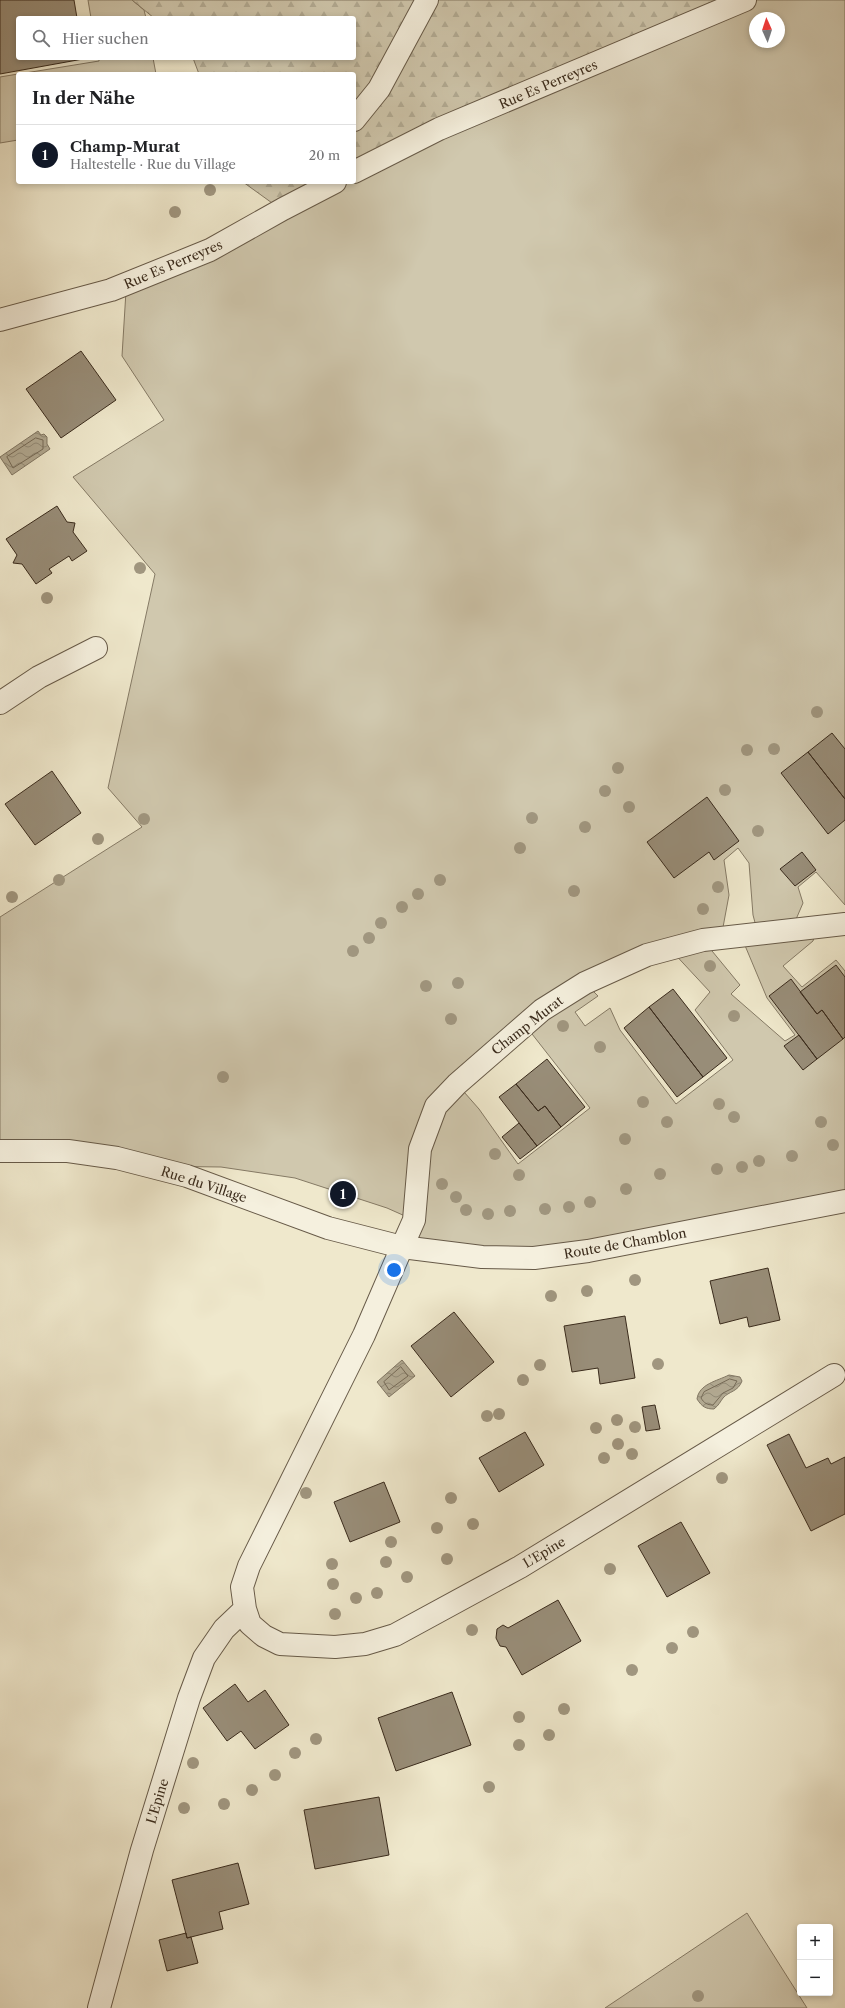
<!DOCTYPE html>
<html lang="de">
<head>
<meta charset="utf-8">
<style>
	body { margin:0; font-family:"Libre Caslon Text",serif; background:#f2f2f2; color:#202124 }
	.controls { position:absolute; right:12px; bottom:12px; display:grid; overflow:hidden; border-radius:4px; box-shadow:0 2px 6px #0003 }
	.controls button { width:36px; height:36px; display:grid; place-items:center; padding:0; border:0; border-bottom:1px solid #e0e0e0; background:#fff; color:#202124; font:20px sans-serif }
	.compass { position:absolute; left:749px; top:12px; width:36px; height:36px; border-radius:50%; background:#fff; box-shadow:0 2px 6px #0003; rotate:357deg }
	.you { position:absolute; left:394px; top:1270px; width:14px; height:14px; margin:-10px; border:3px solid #fff; border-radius:50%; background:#1a73e8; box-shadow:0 0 0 6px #1a73e833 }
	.badge { display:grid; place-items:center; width:26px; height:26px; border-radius:50%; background:#111827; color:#fff; font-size:13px; font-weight:700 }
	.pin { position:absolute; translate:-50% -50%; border:2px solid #fff; box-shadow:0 1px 4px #0006 }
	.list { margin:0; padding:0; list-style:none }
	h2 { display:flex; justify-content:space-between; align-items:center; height:52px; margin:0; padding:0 16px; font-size:17px }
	h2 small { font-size:13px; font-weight:400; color:#757577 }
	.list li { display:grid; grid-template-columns:26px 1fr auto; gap:12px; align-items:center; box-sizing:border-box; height:60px; padding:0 16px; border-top:1px solid #e0e0e0 }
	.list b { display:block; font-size:15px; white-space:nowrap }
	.list p { margin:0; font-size:13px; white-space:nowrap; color:#757577 }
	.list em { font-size:13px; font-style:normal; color:#757577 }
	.icon { flex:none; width:22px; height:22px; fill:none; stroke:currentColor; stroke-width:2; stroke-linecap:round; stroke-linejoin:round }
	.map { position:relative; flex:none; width:845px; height:2008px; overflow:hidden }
	.search { position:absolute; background:#fff; box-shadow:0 2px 6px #0003; left:16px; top:16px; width:340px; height:44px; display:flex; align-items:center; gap:10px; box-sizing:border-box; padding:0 14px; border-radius:4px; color:#757577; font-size:15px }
	.panel { position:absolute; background:#fff; box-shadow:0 2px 6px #0003; left:16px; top:72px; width:340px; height:112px; border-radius:4px }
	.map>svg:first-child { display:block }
	.grass { fill:#d0c8ae; stroke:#857a65; fill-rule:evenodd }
	.forest { fill:url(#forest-firs); stroke:#857a65 }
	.water { fill:url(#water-waves); stroke:#817662 }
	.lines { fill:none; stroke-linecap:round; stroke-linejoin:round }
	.shore { stroke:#766a56; stroke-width:1 }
	.building { fill:#988d78; stroke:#3a2b1c }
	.minor-casing { stroke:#675a48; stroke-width:24 }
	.tertiary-casing { stroke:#675a48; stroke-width:24 }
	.minor { stroke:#f5f0de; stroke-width:22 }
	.tertiary { stroke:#f5f0de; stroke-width:22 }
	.tree { fill:#a0967f }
	.labels { text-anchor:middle; stroke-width:3.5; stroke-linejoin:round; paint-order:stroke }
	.street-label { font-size:13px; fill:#3a2b1c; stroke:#f5f0de }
</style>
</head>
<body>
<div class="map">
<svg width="845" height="2008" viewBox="0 0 845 2008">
	<defs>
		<pattern id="forest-firs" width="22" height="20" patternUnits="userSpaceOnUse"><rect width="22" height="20" fill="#d0c8ae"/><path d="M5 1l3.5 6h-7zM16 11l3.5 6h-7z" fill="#b3ac95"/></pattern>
		<pattern id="water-waves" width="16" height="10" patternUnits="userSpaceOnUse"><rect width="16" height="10" fill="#b1a890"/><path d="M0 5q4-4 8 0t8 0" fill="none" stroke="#918975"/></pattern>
	</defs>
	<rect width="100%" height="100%" fill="#efe8cc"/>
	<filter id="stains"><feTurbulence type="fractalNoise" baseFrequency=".005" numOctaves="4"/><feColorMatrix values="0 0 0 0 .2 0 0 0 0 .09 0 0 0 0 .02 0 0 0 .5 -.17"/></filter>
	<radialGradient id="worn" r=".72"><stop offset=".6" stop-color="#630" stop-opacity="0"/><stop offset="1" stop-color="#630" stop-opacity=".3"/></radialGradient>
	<!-- grass -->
	<path class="grass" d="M 88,0 L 132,0 L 144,10 L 146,18 L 91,18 Z
		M 754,0 L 845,0 L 845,905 L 816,872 L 798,887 L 803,903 L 791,931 L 817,928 L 813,941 L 783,966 L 802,987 L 836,960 L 845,971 L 845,1201 L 588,1251 L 402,1247 L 414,1220 L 387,1208 L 295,1178 L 221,1167 L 145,1166 L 0,1151 L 0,917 L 142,827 L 108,788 L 155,574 L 73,477 L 164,420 L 122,356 L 126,291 L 340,182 L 354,182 L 354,175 ZM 755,18 L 779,18 L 779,42 L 755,42 ZM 738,848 L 749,863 L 753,915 L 758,934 L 741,936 L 767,998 L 795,1035 L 785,1041 L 731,994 L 740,985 L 703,940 L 721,938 L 729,895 L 724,860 ZM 670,949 L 710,992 L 695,1010 L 733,1060 L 676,1104 L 620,1030 L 610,1008 L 585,1026 L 575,1012 L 598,996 L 585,983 ZM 525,1025 L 590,1108 L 518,1164 L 479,1109 L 457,1084 Z
		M 99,58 L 153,58 L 156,74 L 19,74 L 99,61 Z
		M 18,74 L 18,140 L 0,143 L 0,77 Z
		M 747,1913 L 807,2008 L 605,2008 Z"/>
	<!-- forest -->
	<path class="forest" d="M 132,0 L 735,0 L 354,169 L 354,74 L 199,74 L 193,58 L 354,58 L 354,18 L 154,18 Z
		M 243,182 L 329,182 L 279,208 Z"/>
	<!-- water -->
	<path class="water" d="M 38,431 L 41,435 L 44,434 L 47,437 L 47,444 L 50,449 L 12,475 L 0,457 Z
		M 402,1360 L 415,1376 L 389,1397 L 377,1382 Z
		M 729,1375 L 740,1377 L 742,1381 C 738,1392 729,1391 723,1398 C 720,1402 719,1405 714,1409 C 706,1409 702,1407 697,1399 C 699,1384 717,1381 729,1375 Z"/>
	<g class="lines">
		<!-- shore -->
		<path class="shore" d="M 36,438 L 43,440 L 43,449 L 13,468 L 7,457 Z
			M 401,1367 L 408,1376 L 389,1390 L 384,1382 Z
			M 730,1379 L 737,1381 L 733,1388 L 723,1393 L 713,1405 C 707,1405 704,1403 701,1398 L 704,1392 Z"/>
	</g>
	<!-- building -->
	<path class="building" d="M 0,0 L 74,0 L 77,18 L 18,18 L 18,58 L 83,59 L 0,74 Z
		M 81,351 L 116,400 L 61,438 L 26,389 Z
		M 57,506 L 67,522 L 75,523 L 73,532 L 87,551 L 72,561 L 69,556 L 49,569 L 52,573 L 36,584 L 22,564 L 13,563 L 17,555 L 6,539 Z
		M 832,733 L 845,749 L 845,799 L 808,752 Z
		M 808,752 L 845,799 L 845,820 L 828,834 L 781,773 Z
		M 52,771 L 81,813 L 35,845 L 5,804 Z
		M 707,797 L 739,841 L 714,860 L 709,852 L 674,878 L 647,842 Z
		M 802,852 L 816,870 L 795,886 L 780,869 Z
		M 836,965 L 845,977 L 845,1037 L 843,1039 L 822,1010 L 817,1014 L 800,992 Z
		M 791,979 L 817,1014 L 822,1010 L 843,1039 L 817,1059 L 769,996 Z
		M 673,989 L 727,1058 L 703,1077 L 649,1007 Z
		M 649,1007 L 703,1077 L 677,1097 L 624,1028 Z
		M 799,1035 L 817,1059 L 803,1070 L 784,1046 Z
		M 547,1059 L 585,1107 L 561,1127 L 545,1106 L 538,1111 L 516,1084 Z
		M 516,1084 L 538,1111 L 545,1106 L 561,1127 L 537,1146 L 499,1097 Z
		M 519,1123 L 537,1146 L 520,1159 L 502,1137 Z
		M 768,1268 L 780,1320 L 749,1327 L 747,1317 L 720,1324 L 710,1281 Z
		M 454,1312 L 494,1362 L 451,1397 L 411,1346 Z
		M 625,1316 L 635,1378 L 600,1384 L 598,1368 L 572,1372 L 564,1326 Z
		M 655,1405 L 660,1429 L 646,1431 L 642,1407 Z
		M 525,1432 L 544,1465 L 499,1492 L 479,1458 Z
		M 789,1434 L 806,1468 L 828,1458 L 831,1464 L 845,1457 L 845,1514 L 811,1531 L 767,1445 Z
		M 384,1482 L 400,1522 L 350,1542 L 334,1502 Z
		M 681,1522 L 710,1573 L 667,1597 L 638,1546 Z
		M 558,1600 L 581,1641 L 522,1675 L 506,1647 L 500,1646 L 496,1638 L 497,1629 L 503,1625 L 508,1628 Z
		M 235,1684 L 248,1702 L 265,1690 L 289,1725 L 255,1749 L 241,1731 L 227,1741 L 203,1708 Z
		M 452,1692 L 471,1745 L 396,1771 L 378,1718 Z
		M 379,1797 L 389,1855 L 315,1869 L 304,1810 Z
		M 238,1863 L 249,1904 L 219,1912 L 223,1929 L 187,1938 L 172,1880 Z
		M 186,1933 L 187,1938 L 191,1937 L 198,1963 L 167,1971 L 159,1940 Z"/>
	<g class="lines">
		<defs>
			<path id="minor" d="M 354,120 L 379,89 L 427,0
				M 354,172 L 439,129 L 745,0
				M 0,320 L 111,290 L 210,250 L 283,209 L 335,182
				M 0,703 L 39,677 L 96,648
				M 834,1375 L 520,1567 L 395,1635 L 365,1644 L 335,1647 L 280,1644 L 264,1636 L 250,1624 L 245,1609 L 242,1587 L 249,1566 L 364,1335 L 402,1247 L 414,1220 L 420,1149 L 436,1106 L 457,1084 L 542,1010 L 585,983 L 647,955 L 703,940 L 845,924
				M 99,2008 L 142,1850 L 189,1698 L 204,1658 L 224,1629 L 245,1609"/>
			<path id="tertiary" d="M 0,1151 L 68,1151 L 117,1158 L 187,1176 L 328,1228 L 402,1247 L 482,1257 L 534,1258 L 588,1251 L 845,1201"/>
		</defs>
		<!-- minor casing -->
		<use href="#minor" class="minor-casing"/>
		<!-- tertiary casing -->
		<use href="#tertiary" class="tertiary-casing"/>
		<!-- minor -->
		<use href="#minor" class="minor"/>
		<!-- tertiary -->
		<use href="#tertiary" class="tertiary"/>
	</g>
	<!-- trees -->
	<g class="tree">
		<circle cx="210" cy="190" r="6"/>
		<circle cx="175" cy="212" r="6"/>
		<circle cx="140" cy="568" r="6"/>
		<circle cx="47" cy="598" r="6"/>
		<circle cx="817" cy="712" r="6"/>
		<circle cx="774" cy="749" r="6"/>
		<circle cx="747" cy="750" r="6"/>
		<circle cx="618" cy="768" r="6"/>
		<circle cx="725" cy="790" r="6"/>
		<circle cx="605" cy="791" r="6"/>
		<circle cx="629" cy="807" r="6"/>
		<circle cx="532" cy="818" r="6"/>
		<circle cx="144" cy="819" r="6"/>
		<circle cx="585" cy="827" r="6"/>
		<circle cx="758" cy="831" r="6"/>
		<circle cx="98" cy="839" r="6"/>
		<circle cx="520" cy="848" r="6"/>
		<circle cx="59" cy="880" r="6"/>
		<circle cx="440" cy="880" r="6"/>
		<circle cx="718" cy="887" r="6"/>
		<circle cx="574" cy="891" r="6"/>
		<circle cx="418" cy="894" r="6"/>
		<circle cx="12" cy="897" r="6"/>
		<circle cx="402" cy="907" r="6"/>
		<circle cx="703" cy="909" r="6"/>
		<circle cx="381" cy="923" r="6"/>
		<circle cx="369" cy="938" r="6"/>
		<circle cx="353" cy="951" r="6"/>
		<circle cx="710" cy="966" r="6"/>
		<circle cx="458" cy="983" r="6"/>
		<circle cx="426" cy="986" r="6"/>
		<circle cx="734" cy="1016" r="6"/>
		<circle cx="451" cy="1019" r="6"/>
		<circle cx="563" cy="1026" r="6"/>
		<circle cx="600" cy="1047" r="6"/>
		<circle cx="223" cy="1077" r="6"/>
		<circle cx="643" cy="1102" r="6"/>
		<circle cx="719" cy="1104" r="6"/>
		<circle cx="734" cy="1117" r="6"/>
		<circle cx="667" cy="1122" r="6"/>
		<circle cx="821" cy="1122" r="6"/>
		<circle cx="625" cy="1139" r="6"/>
		<circle cx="833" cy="1145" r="6"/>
		<circle cx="495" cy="1154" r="6"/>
		<circle cx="792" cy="1156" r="6"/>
		<circle cx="759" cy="1161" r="6"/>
		<circle cx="742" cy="1167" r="6"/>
		<circle cx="717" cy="1169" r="6"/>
		<circle cx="660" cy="1174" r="6"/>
		<circle cx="519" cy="1175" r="6"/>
		<circle cx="442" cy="1184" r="6"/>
		<circle cx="626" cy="1189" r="6"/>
		<circle cx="456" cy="1197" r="6"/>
		<circle cx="590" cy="1202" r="6"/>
		<circle cx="569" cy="1207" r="6"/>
		<circle cx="545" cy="1209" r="6"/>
		<circle cx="466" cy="1210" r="6"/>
		<circle cx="510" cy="1211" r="6"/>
		<circle cx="488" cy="1214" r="6"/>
		<circle cx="635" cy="1280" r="6"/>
		<circle cx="587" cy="1291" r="6"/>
		<circle cx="551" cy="1296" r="6"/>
		<circle cx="658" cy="1364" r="6"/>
		<circle cx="540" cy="1365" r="6"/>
		<circle cx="523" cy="1380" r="6"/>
		<circle cx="499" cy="1414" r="6"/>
		<circle cx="487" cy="1416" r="6"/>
		<circle cx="617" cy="1420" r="6"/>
		<circle cx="635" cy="1427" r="6"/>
		<circle cx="596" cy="1428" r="6"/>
		<circle cx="618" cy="1444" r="6"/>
		<circle cx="632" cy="1454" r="6"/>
		<circle cx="604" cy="1458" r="6"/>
		<circle cx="722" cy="1478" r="6"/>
		<circle cx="306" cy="1493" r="6"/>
		<circle cx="451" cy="1498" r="6"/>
		<circle cx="473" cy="1524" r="6"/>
		<circle cx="437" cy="1528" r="6"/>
		<circle cx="391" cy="1542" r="6"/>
		<circle cx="447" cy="1559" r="6"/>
		<circle cx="386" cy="1562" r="6"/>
		<circle cx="332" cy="1564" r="6"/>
		<circle cx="610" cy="1569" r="6"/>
		<circle cx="407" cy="1577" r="6"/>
		<circle cx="333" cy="1584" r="6"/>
		<circle cx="377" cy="1593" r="6"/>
		<circle cx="356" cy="1598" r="6"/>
		<circle cx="335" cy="1614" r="6"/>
		<circle cx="472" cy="1630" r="6"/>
		<circle cx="693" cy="1632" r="6"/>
		<circle cx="672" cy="1648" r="6"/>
		<circle cx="632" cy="1670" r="6"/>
		<circle cx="564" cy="1709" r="6"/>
		<circle cx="519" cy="1717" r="6"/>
		<circle cx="549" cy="1735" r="6"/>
		<circle cx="316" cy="1739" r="6"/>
		<circle cx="519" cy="1745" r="6"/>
		<circle cx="295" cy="1753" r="6"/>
		<circle cx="193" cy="1763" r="6"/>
		<circle cx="275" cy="1775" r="6"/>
		<circle cx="489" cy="1787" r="6"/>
		<circle cx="252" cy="1790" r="6"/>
		<circle cx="224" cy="1804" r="6"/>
		<circle cx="184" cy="1808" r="6"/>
		<circle cx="698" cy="1996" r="6"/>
	</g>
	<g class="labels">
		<!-- street labels -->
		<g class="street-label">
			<text transform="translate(548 84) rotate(-23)" y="5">Rue Es Perreyres</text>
			<text transform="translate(173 264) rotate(-23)" y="5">Rue Es Perreyres</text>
			<text transform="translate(527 1025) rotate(-38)" y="5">Champ Murat</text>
			<text transform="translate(204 1184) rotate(18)" y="5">Rue du Village</text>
			<text transform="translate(625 1243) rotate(-10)" y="5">Route de Chamblon</text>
			<text transform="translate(544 1552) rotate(-31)" y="5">L'Epine</text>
			<text transform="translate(157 1801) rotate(-73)" y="5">L'Epine</text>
		</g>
	</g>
	<rect width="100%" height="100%" filter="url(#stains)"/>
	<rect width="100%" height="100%" fill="url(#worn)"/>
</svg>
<div class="controls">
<button>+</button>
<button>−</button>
</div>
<svg class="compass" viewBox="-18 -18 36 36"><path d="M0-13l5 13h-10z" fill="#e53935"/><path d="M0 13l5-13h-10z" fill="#757577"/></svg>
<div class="you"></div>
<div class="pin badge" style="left:343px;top:1194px">1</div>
<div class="search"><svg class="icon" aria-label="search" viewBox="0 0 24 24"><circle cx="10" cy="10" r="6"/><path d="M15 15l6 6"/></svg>Hier suchen</div>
<section class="panel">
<h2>In der Nähe<small></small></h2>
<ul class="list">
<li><span class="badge">1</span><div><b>Champ-Murat</b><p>Haltestelle · Rue du Village</p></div><em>20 m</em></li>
</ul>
</section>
</div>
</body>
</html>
